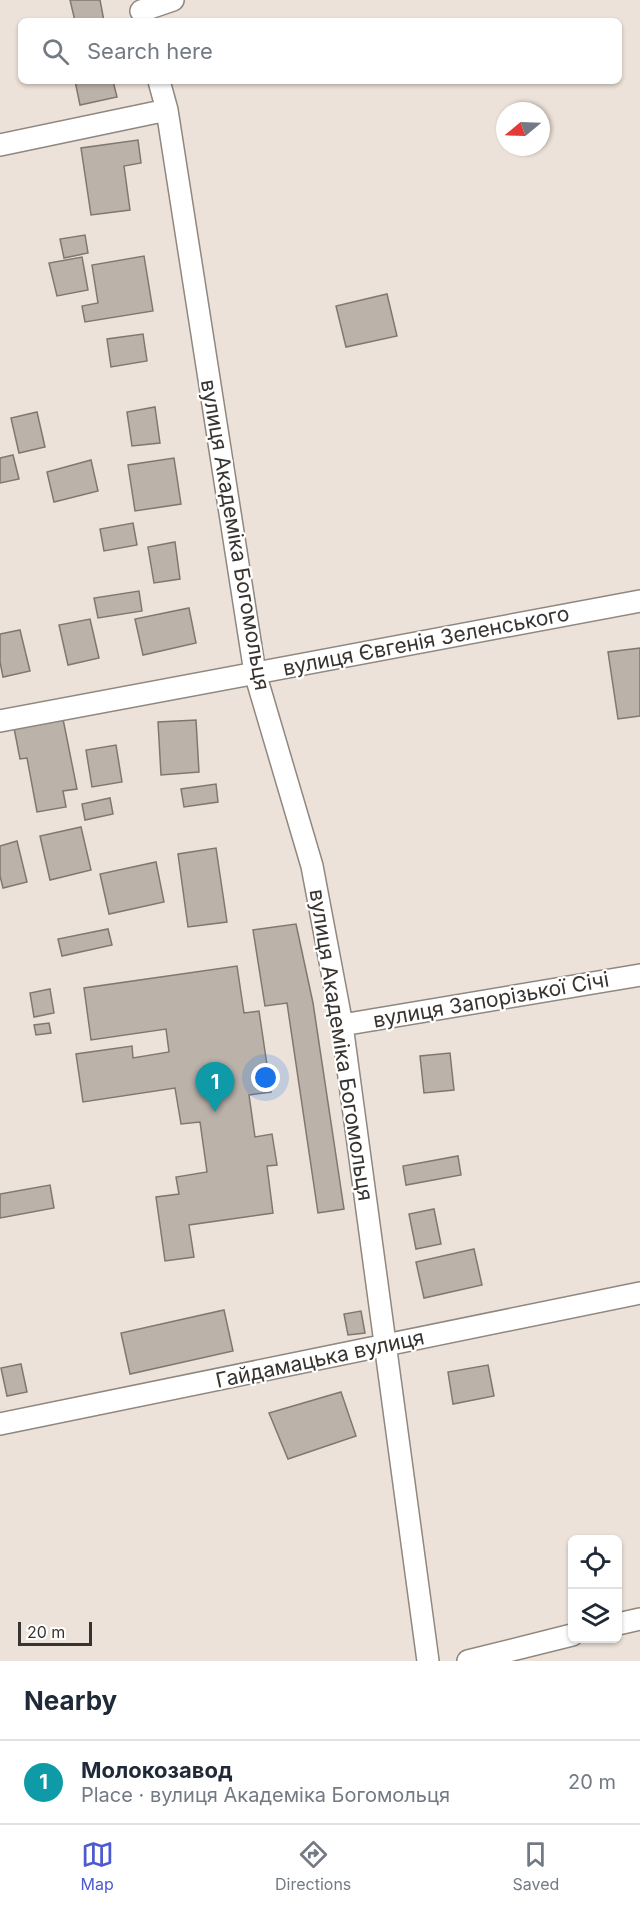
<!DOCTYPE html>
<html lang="en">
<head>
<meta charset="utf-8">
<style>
	body { margin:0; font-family:Inter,sans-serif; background:#f2f2f3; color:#1f2937 }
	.controls { position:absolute; right:18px; bottom:18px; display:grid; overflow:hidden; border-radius:9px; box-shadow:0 2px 4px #0004 }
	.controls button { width:54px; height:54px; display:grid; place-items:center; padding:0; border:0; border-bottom:2px solid #e0e1e3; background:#fff; color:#1f2937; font:30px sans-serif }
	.compass { position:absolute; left:496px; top:102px; width:54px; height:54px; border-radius:50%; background:#fff; box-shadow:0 2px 4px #0004; rotate:251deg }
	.scale { position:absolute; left:18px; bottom:15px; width:74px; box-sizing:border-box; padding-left:6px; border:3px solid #373330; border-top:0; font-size:16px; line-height:21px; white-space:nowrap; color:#373330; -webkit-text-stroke:4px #fff; paint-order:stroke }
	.you { position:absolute; left:266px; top:1078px; width:21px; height:21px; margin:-15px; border:4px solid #fff; border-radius:50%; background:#1a73e8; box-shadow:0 0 0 9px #1a73e833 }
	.badge { display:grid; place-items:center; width:39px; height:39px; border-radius:50%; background:#4d5ad0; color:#fff; font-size:20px; font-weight:700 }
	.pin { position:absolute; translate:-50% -50px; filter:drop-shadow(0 2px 3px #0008) }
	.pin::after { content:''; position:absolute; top:32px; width:21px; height:18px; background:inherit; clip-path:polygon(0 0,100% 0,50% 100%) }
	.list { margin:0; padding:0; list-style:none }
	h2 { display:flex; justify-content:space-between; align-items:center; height:78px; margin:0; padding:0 24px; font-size:26px }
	h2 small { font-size:20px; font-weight:400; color:#747a83 }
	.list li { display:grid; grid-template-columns:39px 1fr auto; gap:18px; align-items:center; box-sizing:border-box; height:84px; padding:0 24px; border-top:2px solid #e0e1e3 }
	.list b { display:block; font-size:22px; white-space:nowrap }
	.list p { margin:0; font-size:20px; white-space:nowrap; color:#747a83 }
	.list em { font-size:20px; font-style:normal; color:#747a83 }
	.icon { flex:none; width:33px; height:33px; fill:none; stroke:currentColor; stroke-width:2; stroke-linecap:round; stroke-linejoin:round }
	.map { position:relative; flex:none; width:640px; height:1661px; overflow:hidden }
	.search { position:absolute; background:#fff; box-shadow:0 2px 4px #0004; left:18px; right:18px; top:18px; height:66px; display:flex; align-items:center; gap:15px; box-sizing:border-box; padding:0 21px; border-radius:9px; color:#747a83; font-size:22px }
	.sheet { height:162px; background:#fff }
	nav { display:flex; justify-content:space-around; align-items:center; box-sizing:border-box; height:84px; border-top:2px solid #e0e1e3; background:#fff; font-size:16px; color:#747a83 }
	nav a { display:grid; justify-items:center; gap:3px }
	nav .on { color:#4d5ad0 }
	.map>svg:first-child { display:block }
	.building { fill:#bbb2aa; stroke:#807870; stroke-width:1.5 }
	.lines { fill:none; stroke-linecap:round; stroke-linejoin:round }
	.street-casing { stroke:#90877f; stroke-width:24 }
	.street { stroke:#fff; stroke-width:21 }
	.labels { text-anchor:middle; stroke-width:4.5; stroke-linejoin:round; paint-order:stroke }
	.street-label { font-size:21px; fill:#373330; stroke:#fff }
</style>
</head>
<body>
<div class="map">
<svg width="640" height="1661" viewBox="0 0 640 1661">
	<rect width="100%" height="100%" fill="#ece2d9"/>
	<!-- building -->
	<path class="building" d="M 70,0 L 100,0 L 104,21 L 75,21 Z
		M 75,81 L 113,81 L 117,97 L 80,105 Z
		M 138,140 L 141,163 L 124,166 L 130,210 L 91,215 L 81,148 Z
		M 85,235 L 88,253 L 64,258 L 60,239 Z
		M 144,256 L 153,311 L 85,322 L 82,306 L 98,303 L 92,265 Z
		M 82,257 L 88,290 L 57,296 L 49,263 Z
		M 387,294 L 397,336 L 346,347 L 336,306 Z
		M 143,334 L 147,361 L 111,367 L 107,339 Z
		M 155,407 L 160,443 L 132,446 L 127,412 Z
		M 37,412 L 45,447 L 19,453 L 11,418 Z
		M 13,455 L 19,479 L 0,483 L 0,458 Z
		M 174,458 L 181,504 L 135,511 L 128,465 Z
		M 91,460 L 98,491 L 54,502 L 47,472 Z
		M 133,523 L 137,545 L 104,551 L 100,529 Z
		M 175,542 L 180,579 L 154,583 L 148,547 Z
		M 139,591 L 142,611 L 98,618 L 94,598 Z
		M 189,608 L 196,643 L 143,655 L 135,619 Z
		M 90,619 L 99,658 L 68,665 L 59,625 Z
		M 20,630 L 30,671 L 3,677 L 0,662 L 0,634 Z
		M 640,648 L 640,716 L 618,719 L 608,652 Z
		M 63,719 L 77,789 L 63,791 L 66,807 L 37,812 L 27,758 L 20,759 L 14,728 Z
		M 196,720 L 199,772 L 161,775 L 158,722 Z
		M 116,745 L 122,782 L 92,787 L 86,750 Z
		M 216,784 L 218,802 L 184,807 L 181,789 Z
		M 110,798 L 113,814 L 85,820 L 82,804 Z
		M 81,827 L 91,870 L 50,880 L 40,836 Z
		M 17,841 L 27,882 L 3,888 L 0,876 L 0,846 Z
		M 216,848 L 227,922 L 188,927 L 178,854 Z
		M 156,862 L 164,902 L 109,914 L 100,874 Z
		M 296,924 L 313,1003 L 344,1209 L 318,1213 L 287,1003 L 265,1006 L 253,930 Z
		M 108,929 L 112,945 L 62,956 L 58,939 Z
		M 237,966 L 244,1013 L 259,1011 L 271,1092 L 249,1095 L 255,1137 L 272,1134 L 277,1165 L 267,1166 L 273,1213 L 189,1225 L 194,1257 L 165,1261 L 156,1197 L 179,1194 L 176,1177 L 207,1172 L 200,1122 L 181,1124 L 175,1088 L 83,1102 L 76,1054 L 132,1046 L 133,1058 L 169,1052 L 166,1029 L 91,1040 L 84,988 Z
		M 50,989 L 54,1013 L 34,1017 L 30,993 Z
		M 49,1023 L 51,1033 L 36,1035 L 34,1025 Z
		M 450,1053 L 454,1090 L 424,1093 L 420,1056 Z
		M 458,1156 L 461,1175 L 406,1185 L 403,1166 Z
		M 50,1185 L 54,1208 L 0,1218 L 0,1194 Z
		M 434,1209 L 441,1244 L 416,1249 L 409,1214 Z
		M 474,1249 L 482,1285 L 424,1298 L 416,1262 Z
		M 224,1310 L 233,1351 L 130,1374 L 121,1333 Z
		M 361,1311 L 365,1333 L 348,1335 L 344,1314 Z
		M 21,1364 L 27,1392 L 7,1396 L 1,1368 Z
		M 488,1365 L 494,1396 L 453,1404 L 448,1372 Z
		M 341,1392 L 356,1436 L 288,1459 L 269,1413 Z"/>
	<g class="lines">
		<defs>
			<path id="street" d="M 141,11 L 173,0
				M 159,81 L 167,110 L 255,673 L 312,866 L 342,1025 L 428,1661
				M 0,145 L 167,110
				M 0,721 L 640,601
				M 342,1025 L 640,975
				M 0,1424 L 640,1293
				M 618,1624 L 640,1619
				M 468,1661 L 572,1635"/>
		</defs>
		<!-- street casing -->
		<use href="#street" class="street-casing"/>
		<!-- street -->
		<use href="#street" class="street"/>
	</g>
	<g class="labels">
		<!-- street labels -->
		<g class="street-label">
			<text transform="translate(235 535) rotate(80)" y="7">вулиця Академіка Богомольця</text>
			<text transform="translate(426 641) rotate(-11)" y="7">вулиця Євгенія Зеленського</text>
			<text transform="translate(491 1000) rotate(-10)" y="7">вулиця Запорізької Січі</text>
			<text transform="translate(341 1045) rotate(81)" y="7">вулиця Академіка Богомольця</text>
			<text transform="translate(320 1359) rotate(-12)" y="7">Гайдамацька вулиця</text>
		</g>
	</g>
</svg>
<div class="controls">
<button><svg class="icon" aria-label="locate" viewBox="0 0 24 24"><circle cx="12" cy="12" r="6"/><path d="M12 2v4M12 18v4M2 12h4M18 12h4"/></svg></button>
<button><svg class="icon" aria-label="layers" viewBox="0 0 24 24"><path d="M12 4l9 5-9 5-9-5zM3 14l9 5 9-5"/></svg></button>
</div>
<svg class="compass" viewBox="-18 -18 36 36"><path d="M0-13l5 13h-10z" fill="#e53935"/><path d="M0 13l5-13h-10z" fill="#747a83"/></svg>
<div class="scale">20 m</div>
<div class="you"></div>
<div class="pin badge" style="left:215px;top:1112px;background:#0f9aa8">1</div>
<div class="search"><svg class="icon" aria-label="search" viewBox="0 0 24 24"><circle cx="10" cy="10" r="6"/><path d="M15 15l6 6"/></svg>Search here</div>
</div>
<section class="sheet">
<h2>Nearby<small></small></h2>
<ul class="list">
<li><span class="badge" style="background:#0f9aa8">1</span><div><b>Молокозавод</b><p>Place · вулиця Академіка Богомольця</p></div><em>20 m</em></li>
</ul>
</section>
<nav>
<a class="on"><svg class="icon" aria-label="map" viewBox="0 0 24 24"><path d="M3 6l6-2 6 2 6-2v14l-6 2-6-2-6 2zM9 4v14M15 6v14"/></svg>Map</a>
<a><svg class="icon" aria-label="directions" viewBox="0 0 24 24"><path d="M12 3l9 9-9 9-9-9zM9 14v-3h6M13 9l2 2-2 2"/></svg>Directions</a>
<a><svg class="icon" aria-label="saved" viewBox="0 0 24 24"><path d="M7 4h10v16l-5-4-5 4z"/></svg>Saved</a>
</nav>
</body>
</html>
